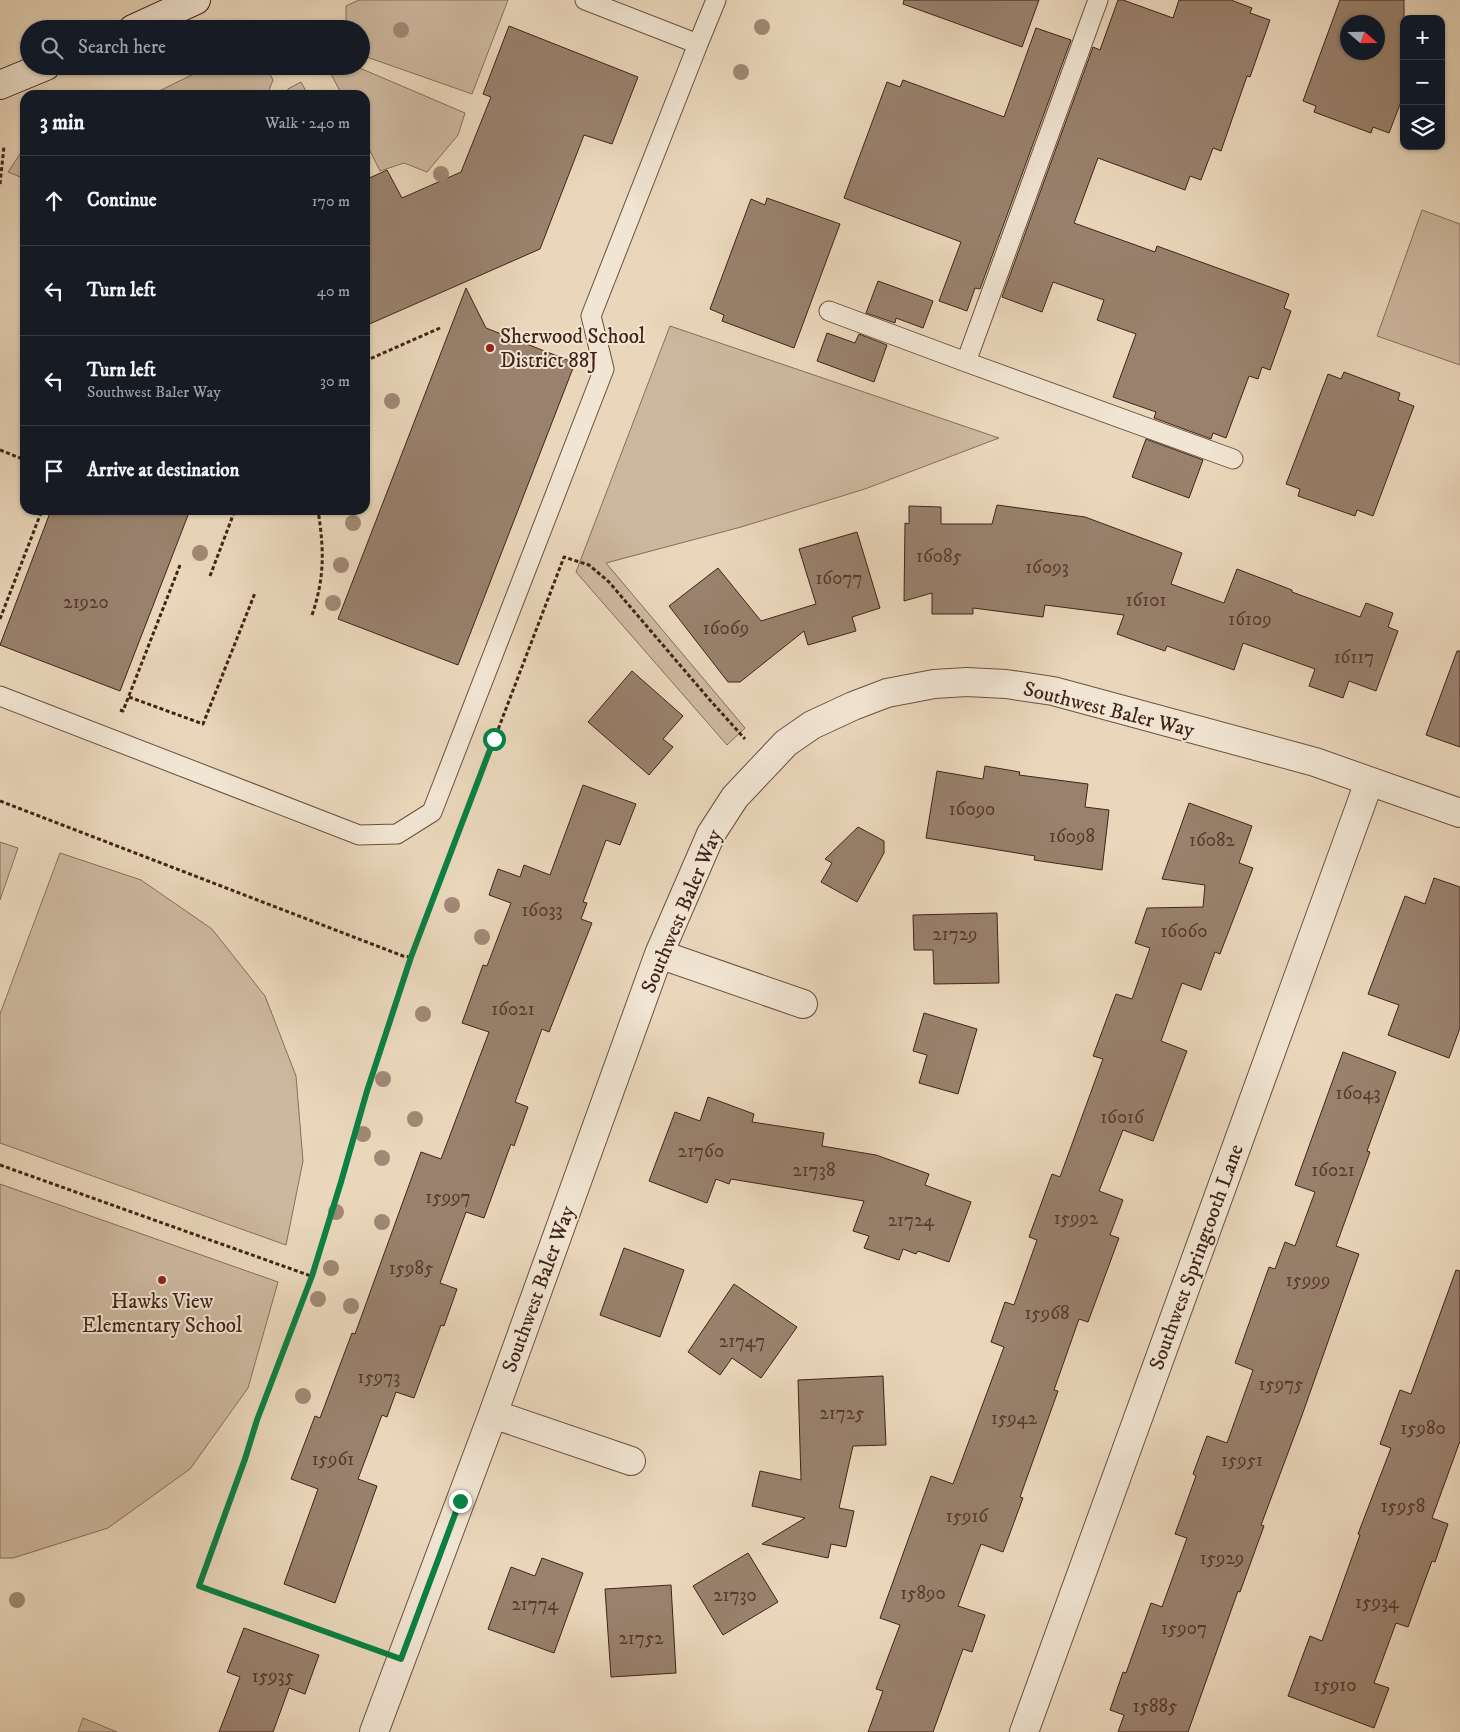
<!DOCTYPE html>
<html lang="en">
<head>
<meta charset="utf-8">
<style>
	body { margin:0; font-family:"IM FELL DW Pica",serif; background:#242831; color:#f1f3f6 }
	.controls { position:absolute; right:15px; top:15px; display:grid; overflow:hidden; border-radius:10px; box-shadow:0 1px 4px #0004 }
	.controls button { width:45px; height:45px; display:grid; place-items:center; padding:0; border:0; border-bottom:1px solid #363941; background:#171b24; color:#f1f3f6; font:25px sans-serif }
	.compass { position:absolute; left:1340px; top:15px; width:45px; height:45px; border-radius:50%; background:#171b24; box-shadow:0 1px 4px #0004; rotate:110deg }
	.stop { position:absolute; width:15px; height:15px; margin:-11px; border:4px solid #0b8043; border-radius:50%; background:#fff }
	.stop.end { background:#0b8043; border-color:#fff; box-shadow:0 1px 5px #0008 }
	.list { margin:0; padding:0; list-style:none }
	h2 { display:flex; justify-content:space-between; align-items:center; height:65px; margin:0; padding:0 20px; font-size:21px }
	h2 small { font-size:16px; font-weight:400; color:#9ea1a6 }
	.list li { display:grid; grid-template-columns:32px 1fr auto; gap:15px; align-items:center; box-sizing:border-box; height:90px; padding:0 20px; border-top:1px solid #363941 }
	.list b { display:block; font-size:19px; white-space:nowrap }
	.list p { margin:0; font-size:16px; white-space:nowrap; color:#9ea1a6 }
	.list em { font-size:16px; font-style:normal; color:#9ea1a6 }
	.icon { flex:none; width:28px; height:28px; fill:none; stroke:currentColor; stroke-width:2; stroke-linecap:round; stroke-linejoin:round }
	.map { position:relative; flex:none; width:1460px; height:1732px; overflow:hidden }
	.search { position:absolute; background:#171b24; box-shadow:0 1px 4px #0004; left:20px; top:20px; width:350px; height:55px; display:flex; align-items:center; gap:12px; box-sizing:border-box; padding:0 18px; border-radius:28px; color:#9ea1a6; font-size:19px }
	.panel { position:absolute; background:#171b24; box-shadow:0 1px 4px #0004; left:20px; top:90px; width:350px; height:425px; border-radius:15px }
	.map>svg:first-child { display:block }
	.green { fill:#cdb89f; stroke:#876e5c }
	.building { fill:#99816d; stroke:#412318; fill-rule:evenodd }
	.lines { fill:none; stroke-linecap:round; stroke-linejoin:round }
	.service-casing { stroke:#6b5041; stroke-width:21 }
	.minor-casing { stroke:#6b5041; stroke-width:30 }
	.secondary-casing { stroke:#412318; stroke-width:30 }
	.path { stroke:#412318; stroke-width:3; stroke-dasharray:4 2.5; stroke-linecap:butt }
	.service { stroke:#f1e5d3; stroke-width:19 }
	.minor { stroke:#f1e5d3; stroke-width:28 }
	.secondary { stroke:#f1e5d3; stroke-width:28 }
	.tree { fill:#a08874 }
	.route { stroke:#0b8043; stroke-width:6 }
	.poi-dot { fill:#8f2418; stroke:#f1e5d3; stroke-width:2 }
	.labels { text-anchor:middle; stroke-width:4; stroke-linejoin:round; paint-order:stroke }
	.number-label { font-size:19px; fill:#573a2d }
	.poi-label { font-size:21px; fill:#412318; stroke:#f1e5d3; text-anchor:start }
	.street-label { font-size:21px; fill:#412318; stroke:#f1e5d3 }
</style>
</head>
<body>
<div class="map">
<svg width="1460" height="1732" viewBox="0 0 1460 1732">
	<rect width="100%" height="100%" fill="#ead7bb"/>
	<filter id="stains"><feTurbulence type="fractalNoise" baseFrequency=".004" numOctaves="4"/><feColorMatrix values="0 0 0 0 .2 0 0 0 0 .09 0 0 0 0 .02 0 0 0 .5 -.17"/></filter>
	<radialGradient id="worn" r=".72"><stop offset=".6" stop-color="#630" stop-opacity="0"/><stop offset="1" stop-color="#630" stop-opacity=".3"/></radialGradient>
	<!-- green -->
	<path class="green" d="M 359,0 L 508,0 L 472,94 L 361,55 L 361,29 L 346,29 L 346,6 Z
		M 210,66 L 266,66 L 273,80 L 267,95 L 151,95 Z
		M 336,66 L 355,66 L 465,113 L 458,135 L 427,172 L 404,163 L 380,171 L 365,141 L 365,95 L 342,95 L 331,74 Z
		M 301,82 L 308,95 L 286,95 L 288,89 Z
		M 25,150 L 25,179 L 8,172 L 22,151 Z
		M 1422,210 L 1460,224 L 1460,365 L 1377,336 Z
		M 670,326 L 999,438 L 865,489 L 741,527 L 606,563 L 745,728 L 727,745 L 576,572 Z
		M 0,842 L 18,848 L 0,900 Z
		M 60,853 L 141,880 L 212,929 L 265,996 L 296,1076 L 303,1161 L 286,1245 L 0,1143 L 0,1014 Z
		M 0,1184 L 278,1282 L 248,1388 L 190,1469 L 108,1528 L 13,1558 L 0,1558 Z
		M 83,1718 L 117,1732 L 78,1732 Z"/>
	<!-- building -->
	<path class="building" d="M 904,0 L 1039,0 L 1022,47 L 903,4 Z
		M 1118,0 L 1123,0 L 1173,18 L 1179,0 L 1231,0 L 1252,8 L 1250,13 L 1270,20 L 1250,77 L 1247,76 L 1221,151 L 1213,148 L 1201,180 L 1190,176 L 1185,190 L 1098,158 L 1074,223 L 1155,252 L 1157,246 L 1289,294 L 1284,308 L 1291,311 L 1270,370 L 1262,367 L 1258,379 L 1249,376 L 1226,438 L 1213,433 L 1211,439 L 1154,418 L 1156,412 L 1113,397 L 1136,334 L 1097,320 L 1104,300 L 1053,282 L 1042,312 L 1002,297 L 1093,47 L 1100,50 Z
		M 1340,0 L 1404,0 L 1404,94 L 1389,133 L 1373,127 L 1371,133 L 1314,112 L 1316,106 L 1303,101 ZM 1348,22 L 1378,22 L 1378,52 L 1348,52 Z
		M 509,26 L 638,77 L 612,144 L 584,135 L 540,249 L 365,326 L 365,180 L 387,170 L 402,198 L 461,172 L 491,97 L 483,94 Z
		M 1036,28 L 1071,40 L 980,289 L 975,288 L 967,311 L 939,301 L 961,242 L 844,198 L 887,82 L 900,87 L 903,80 L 1004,117 Z
		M 767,198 L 840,224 L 794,348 L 722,321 L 724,315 L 710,309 L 751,199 L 765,205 Z
		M 878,281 L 933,301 L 923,328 L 896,318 L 895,323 L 866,313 Z
		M 466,288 L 486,328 L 575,363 L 458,665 L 338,619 Z
		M 827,333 L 855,343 L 859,334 L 887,345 L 874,382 L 817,361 Z
		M 1344,372 L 1400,393 L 1398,400 L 1414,406 L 1373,516 L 1357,510 L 1355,516 L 1298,496 L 1300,489 L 1286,484 L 1328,374 L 1341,379 Z
		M 1146,439 L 1203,460 L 1189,498 L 1132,477 Z
		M 997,505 L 1085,517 L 1182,553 L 1171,584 L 1224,603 L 1237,569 L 1292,590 L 1292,592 L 1360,617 L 1366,603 L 1393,613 L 1388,627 L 1398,631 L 1376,691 L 1349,681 L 1343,698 L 1309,686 L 1315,669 L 1243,643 L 1234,670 L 1167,646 L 1165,651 L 1117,634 L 1124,615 L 1045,605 L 1043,617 L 973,608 L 973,614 L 932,614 L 932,593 L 904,601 L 905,523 L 909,524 L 909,506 L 941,507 L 941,524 L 992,524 Z
		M 51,510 L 190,510 L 120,691 L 0,645 Z
		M 857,532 L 880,608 L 852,617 L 856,631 L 808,645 L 804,631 L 740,682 L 728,682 L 669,606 L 718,568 L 761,621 L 816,604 L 799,549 Z
		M 1457,651 L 1460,651 L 1460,747 L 1426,735 Z
		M 632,671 L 683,716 L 663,739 L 673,747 L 649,775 L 588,722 Z
		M 985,766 L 1020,772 L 1019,775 L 1088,784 L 1085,807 L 1109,810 L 1102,870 L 1034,860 L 1035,856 L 926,838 L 937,771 L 983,779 Z
		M 583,785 L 636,804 L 620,845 L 606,840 L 583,902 L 587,903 L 581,919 L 592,923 L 549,1032 L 542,1029 L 515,1102 L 528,1107 L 514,1146 L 511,1144 L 484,1218 L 466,1212 L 440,1283 L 457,1289 L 444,1326 L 441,1325 L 414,1398 L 396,1392 L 387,1417 L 382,1415 L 358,1479 L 377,1486 L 335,1603 L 284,1584 L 318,1489 L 291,1479 L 315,1416 L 320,1418 L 352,1333 L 355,1334 L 421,1152 L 441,1159 L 489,1032 L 462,1023 L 483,965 L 487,966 L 511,903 L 489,895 L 498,869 L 520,877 L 524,865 L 550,875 Z
		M 1189,803 L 1252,826 L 1239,863 L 1253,868 L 1220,954 L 1215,952 L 1201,990 L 1182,983 L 1161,1041 L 1187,1051 L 1153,1141 L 1123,1130 L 1099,1191 L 1123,1200 L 1110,1235 L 1119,1238 L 1088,1322 L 1079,1319 L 1054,1390 L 1058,1391 L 1020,1497 L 1023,1498 L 1003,1552 L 981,1544 L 958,1606 L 985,1615 L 972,1652 L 963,1649 L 933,1732 L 868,1732 L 883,1691 L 876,1689 L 900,1625 L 880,1618 L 931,1476 L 953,1484 L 1004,1347 L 991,1342 L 1005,1302 L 1014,1305 L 1037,1240 L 1029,1237 L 1052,1174 L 1060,1177 L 1103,1059 L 1093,1056 L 1116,994 L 1132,999 L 1150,948 L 1135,943 L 1147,908 L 1203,907 L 1205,885 L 1162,879 Z
		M 858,827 L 884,841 L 884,853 L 857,902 L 821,882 L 832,863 L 825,859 Z
		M 1434,878 L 1460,887 L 1460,1028 L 1449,1058 L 1388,1035 L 1399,1005 L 1368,994 L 1405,896 L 1425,904 Z
		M 997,913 L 999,983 L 934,984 L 933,950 L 914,950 L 913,915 Z
		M 924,1013 L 977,1029 L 958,1094 L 919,1083 L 927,1055 L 913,1051 Z
		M 1343,1052 L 1396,1072 L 1367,1151 L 1370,1152 L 1336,1246 L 1359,1254 L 1301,1418 L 1261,1525 L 1264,1526 L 1240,1592 L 1238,1591 L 1188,1732 L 1118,1732 L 1124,1715 L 1110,1710 L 1123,1672 L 1126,1673 L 1151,1603 L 1162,1607 L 1187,1538 L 1175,1534 L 1196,1476 L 1193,1474 L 1207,1436 L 1227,1443 L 1253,1370 L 1235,1363 L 1269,1267 L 1275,1269 L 1285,1242 L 1295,1246 L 1315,1192 L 1295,1185 Z
		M 708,1097 L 754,1114 L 752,1122 L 824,1133 L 822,1146 L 876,1155 L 929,1174 L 925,1185 L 971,1202 L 949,1262 L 918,1251 L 916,1254 L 903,1249 L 899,1260 L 864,1248 L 869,1236 L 853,1231 L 864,1201 L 731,1179 L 729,1184 L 716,1179 L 707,1203 L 649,1181 L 675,1112 L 700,1121 Z
		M 624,1248 L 684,1270 L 660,1337 L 600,1315 Z
		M 1456,1270 L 1460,1271 L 1460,1441 L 1432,1518 L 1448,1524 L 1435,1562 L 1432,1561 L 1408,1627 L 1396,1623 L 1374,1683 L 1389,1688 L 1374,1728 L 1288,1696 L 1310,1636 L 1322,1641 L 1360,1535 L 1358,1534 L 1391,1448 L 1380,1444 L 1400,1390 L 1411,1394 Z
		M 734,1284 L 797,1327 L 761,1378 L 732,1358 L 720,1375 L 688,1352 Z
		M 883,1376 L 886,1445 L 853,1446 L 839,1508 L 854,1511 L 846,1547 L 831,1544 L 828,1558 L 762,1544 L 805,1518 L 752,1506 L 760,1471 L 801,1480 L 798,1380 Z
		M 748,1553 L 778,1602 L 723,1635 L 693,1586 Z
		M 542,1558 L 583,1573 L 554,1653 L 488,1629 L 511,1567 L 535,1576 Z
		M 671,1585 L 676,1673 L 611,1677 L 605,1589 Z
		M 244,1628 L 319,1655 L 305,1694 L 289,1688 L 273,1732 L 219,1732 L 240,1677 L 227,1672 Z"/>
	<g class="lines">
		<defs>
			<path id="service" d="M 585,0 L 698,44 L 716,0
				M 1098,0 L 966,362 L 1233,459
				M 829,311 L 966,362
				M 0,696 L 359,835 L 397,834 L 432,812 L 604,369 L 591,316 L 698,44"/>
			<path id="minor" d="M 659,954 L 803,1004
				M 493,1414 L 631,1461
				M 374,1732 L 493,1414 L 659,954 L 711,834 L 735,797 L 786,743 L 812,725 L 853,706 L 887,693 L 934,684 L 967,682 L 1006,684 L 1053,691 L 1315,762 L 1460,813
				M 1024,1732 L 1369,782"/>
			<path id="secondary" d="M 133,29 L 196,0
				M 0,85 L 46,66"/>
		</defs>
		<!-- service casing -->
		<use href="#service" class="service-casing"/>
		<!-- minor casing -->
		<use href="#minor" class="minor-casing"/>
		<!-- secondary casing -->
		<use href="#secondary" class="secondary-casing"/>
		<!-- path -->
		<path class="path" d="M 0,184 L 4,146
			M 365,361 L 440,328
			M 0,450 L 25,460
			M 210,576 L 235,510
			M 312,615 C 325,577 324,549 318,510
			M 0,619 L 42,510
			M 129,697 L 203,724 L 255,593
			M 120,710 L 123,711 L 180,565
			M 0,801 L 403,956 L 411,957
			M 0,1165 L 311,1276
			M 372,1648 L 199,1586 L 245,1459 L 257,1420 L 311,1276 L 341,1182 L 367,1091 L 411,957 L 564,557 L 589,565 L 609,582 L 709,699 L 745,739"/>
		<!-- service -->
		<use href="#service" class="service"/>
		<!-- minor -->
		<use href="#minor" class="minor"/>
		<!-- secondary -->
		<use href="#secondary" class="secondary"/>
	</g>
	<!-- trees -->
	<g class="tree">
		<circle cx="762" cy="27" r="8"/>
		<circle cx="401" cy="30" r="8"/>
		<circle cx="741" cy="72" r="8"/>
		<circle cx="441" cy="174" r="8"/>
		<circle cx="392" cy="401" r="8"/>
		<circle cx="353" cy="523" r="8"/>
		<circle cx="200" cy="553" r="8"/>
		<circle cx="341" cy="565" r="8"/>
		<circle cx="333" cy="603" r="8"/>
		<circle cx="452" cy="905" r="8"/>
		<circle cx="482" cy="937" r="8"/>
		<circle cx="423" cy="1014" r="8"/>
		<circle cx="383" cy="1079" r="8"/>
		<circle cx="415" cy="1119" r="8"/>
		<circle cx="363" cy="1134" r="8"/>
		<circle cx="382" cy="1158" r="8"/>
		<circle cx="336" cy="1212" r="8"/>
		<circle cx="382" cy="1222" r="8"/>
		<circle cx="331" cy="1268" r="8"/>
		<circle cx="318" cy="1299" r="8"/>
		<circle cx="351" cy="1306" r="8"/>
		<circle cx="303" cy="1396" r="8"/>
		<circle cx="17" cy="1600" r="8"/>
	</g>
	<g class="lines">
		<!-- route -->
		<path class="route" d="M 460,1501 L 401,1659 L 199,1586 L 245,1459 L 257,1420 L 312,1276 L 341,1182 L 367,1091 L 411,957 L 494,739"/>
	</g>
	<!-- markers -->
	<g class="poi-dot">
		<circle cx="490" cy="348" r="5"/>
		<circle cx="162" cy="1280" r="5"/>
	</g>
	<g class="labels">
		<!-- number labels -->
		<g class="number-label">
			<text x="939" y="562">16085</text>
			<text x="1047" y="573">16093</text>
			<text x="839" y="584">16077</text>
			<text x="1146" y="606">16101</text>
			<text x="86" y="608">21920</text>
			<text x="1250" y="625">16109</text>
			<text x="726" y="634">16069</text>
			<text x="1354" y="663">16117</text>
			<text x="972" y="815">16090</text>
			<text x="1072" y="842">16098</text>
			<text x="1212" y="846">16082</text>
			<text x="542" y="916">16033</text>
			<text x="1184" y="937">16060</text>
			<text x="955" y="940">21729</text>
			<text x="513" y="1015">16021</text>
			<text x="1358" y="1099">16043</text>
			<text x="1122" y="1123">16016</text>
			<text x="701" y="1157">21760</text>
			<text x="814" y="1176">21738</text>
			<text x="1333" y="1176">16021</text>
			<text x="448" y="1203">15997</text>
			<text x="1076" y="1224">15992</text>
			<text x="911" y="1226">21724</text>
			<text x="411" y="1274">15985</text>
			<text x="1308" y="1286">15999</text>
			<text x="1047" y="1319">15968</text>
			<text x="742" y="1347">21747</text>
			<text x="379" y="1383">15973</text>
			<text x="1281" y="1390">15975</text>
			<text x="842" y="1419">21725</text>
			<text x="1014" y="1424">15942</text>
			<text x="1423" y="1434">15980</text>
			<text x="333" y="1465">15961</text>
			<text x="1242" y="1466">15951</text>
			<text x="1403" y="1512">15958</text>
			<text x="967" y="1522">15916</text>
			<text x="1222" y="1564">15929</text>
			<text x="923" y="1599">15890</text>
			<text x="735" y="1601">21730</text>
			<text x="1377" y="1608">15934</text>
			<text x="535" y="1610">21774</text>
			<text x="1184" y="1634">15907</text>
			<text x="641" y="1644">21752</text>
			<text x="273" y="1682">15935</text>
			<text x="1335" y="1691">15910</text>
			<text x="1155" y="1712">15885</text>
		</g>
		<!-- poi labels -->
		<g class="poi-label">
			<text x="500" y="343">Sherwood School<tspan x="500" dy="24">District 88J</tspan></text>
			<text x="162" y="1308" text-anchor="middle">Hawks View<tspan x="162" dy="24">Elementary School</tspan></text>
		</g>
		<!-- street labels -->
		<g class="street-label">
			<text transform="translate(1109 709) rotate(14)" y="7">Southwest Baler Way</text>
			<text transform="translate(681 911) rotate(-67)" y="7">Southwest Baler Way</text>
			<text transform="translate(1196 1257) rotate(-70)" y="7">Southwest Springtooth Lane</text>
			<text transform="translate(538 1289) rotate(-70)" y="7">Southwest Baler Way</text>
		</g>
	</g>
	<rect width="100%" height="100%" filter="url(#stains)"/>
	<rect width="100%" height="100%" fill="url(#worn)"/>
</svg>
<div class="controls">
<button>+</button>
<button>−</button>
<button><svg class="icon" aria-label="layers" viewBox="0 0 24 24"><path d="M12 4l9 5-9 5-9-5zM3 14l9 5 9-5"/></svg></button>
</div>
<svg class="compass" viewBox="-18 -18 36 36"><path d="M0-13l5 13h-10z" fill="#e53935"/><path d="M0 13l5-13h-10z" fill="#9ea1a6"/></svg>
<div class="stop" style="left:494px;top:739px"></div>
<div class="stop end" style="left:460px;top:1501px"></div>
<div class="search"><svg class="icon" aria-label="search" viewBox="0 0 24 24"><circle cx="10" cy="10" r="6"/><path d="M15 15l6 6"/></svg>Search here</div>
<section class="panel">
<h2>3 min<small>Walk · 240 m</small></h2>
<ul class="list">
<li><svg class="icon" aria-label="ahead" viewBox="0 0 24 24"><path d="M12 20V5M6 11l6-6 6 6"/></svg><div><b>Continue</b></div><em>170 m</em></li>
<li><svg class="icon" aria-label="left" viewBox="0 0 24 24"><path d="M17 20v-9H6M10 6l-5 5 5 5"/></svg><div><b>Turn left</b></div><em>40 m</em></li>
<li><svg class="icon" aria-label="left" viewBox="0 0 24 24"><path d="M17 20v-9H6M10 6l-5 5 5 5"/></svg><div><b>Turn left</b><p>Southwest Baler Way</p></div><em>30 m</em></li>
<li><svg class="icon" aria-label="arrive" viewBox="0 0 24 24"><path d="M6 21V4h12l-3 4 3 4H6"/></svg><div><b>Arrive at destination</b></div></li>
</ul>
</section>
</div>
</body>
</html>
